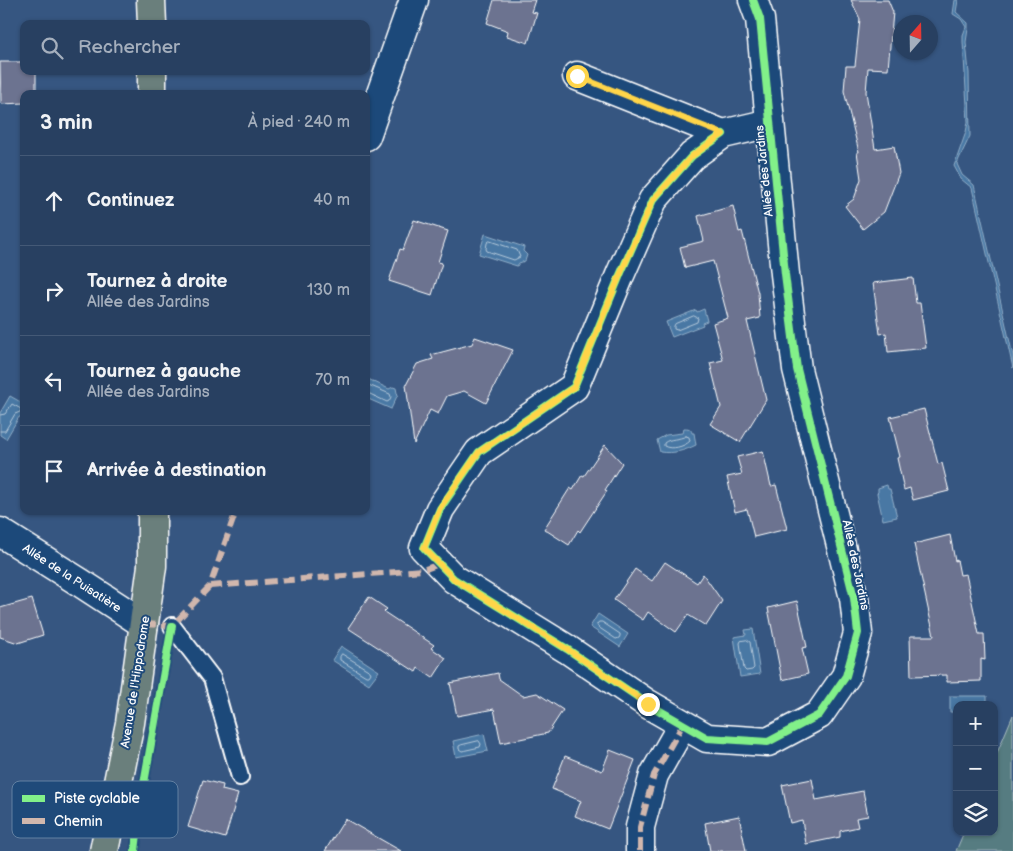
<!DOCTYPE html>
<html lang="fr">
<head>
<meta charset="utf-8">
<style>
	body { margin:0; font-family:"Balsamiq Sans",sans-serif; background:#344b6a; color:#f1f3f6 }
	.controls { position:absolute; right:15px; bottom:15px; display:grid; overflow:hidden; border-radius:10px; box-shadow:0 1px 4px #0004 }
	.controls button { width:45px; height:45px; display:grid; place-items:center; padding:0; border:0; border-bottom:1px solid #445976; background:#284061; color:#f1f3f6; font:25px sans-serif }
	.compass { position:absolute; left:893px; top:15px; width:45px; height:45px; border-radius:50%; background:#284061; box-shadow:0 1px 4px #0004; rotate:20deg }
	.stop { position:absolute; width:15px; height:15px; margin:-11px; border:4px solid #ffd54a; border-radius:50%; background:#fff }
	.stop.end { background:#ffd54a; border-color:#fff; box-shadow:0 1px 5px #0008 }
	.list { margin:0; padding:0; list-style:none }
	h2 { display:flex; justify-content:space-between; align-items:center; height:65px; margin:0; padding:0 20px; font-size:21px }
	h2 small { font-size:16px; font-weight:400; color:#a5afbd }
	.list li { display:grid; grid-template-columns:32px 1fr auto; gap:15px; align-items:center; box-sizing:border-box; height:90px; padding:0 20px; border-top:1px solid #445976 }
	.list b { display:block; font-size:19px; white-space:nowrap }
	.list p { margin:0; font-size:16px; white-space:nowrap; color:#a5afbd }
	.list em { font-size:16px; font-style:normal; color:#a5afbd }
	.icon { flex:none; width:28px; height:28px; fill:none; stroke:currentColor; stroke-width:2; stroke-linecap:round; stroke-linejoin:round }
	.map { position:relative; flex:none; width:1013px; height:851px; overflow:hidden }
	.search { position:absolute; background:#284061; box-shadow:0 1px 4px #0004; left:20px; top:20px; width:350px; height:55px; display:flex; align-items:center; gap:12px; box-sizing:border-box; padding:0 18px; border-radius:10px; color:#a5afbd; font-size:19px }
	.panel { position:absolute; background:#284061; box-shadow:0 1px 4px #0004; left:20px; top:90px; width:350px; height:425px; border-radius:10px }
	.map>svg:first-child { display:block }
	.green { fill:#567b81; stroke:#aabdc0 }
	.water { fill:#4878a4; stroke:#91aec8 }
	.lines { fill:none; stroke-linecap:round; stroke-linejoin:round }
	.shore { stroke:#b6c9db; stroke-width:1 }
	.building { fill:#6c7390; stroke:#fff }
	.service-casing { stroke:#fff; stroke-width:20 }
	.minor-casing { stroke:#fff; stroke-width:31 }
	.primary-casing { stroke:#fff; stroke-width:31 }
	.service { stroke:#1f4a7a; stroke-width:16 }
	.minor { stroke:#1f4a7a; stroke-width:28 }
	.primary { stroke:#6b7f7c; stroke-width:28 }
	.quiet { stroke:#d1b7ad; stroke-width:6; stroke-dasharray:12 6; stroke-linecap:butt }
	.cycleway-casing { stroke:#1f4a7a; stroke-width:11 }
	.cycleway { stroke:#82f089; stroke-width:8 }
	.route { stroke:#ffd54a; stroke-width:6 }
	.labels { text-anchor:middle; stroke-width:4; stroke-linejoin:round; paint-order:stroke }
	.street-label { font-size:12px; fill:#fff; stroke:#1f4a7a }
	.key { fill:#1f4a7a; stroke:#6280a2; stroke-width:1 }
	.key-label { font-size:14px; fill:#fff }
</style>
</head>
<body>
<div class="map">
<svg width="1013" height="851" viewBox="0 0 1013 851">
	<rect width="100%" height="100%" fill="#365681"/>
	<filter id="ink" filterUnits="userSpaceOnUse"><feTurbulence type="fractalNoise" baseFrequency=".02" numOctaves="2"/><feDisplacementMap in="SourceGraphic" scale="10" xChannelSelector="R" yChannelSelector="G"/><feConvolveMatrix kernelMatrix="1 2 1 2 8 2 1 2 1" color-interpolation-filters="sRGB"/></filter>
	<g filter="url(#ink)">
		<!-- green -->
		<path class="green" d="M 1013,715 L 1013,851 L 956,851 L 964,832 L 994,832 L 994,760 Z"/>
		<!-- water -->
		<path class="water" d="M 955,0 L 958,0 L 956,12 L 968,23 L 968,29 L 966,42 L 969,73 L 970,136 L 959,159 L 957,164 L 962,175 L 974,185 L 1013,356 L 1013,368 L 972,188 L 961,179 L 954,166 L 966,132 L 968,122 L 963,42 L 963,35 L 966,27 L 961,19 L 953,14 Z
			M 485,234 L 524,247 L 523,251 L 527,255 L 525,261 L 519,263 L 517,266 L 479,254 Z
			M 704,309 L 707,321 L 702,323 L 703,325 L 672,337 L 666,322 L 696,310 L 697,312 Z
			M 366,378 L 389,389 L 393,387 L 396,388 L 397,393 L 398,394 L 391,409 L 366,398 Z
			M 10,396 L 24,404 L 24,417 L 19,417 L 6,439 L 0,435 L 0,413 Z
			M 684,428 C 688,428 691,428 692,433 L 694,433 L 696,445 C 684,451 673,454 660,452 L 657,440 L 666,435 L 682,433 Z
			M 887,485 L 888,489 L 890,489 L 897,517 L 883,520 L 877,493 L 878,492 L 878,488 Z
			M 598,614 L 628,634 L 620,647 L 590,627 Z
			M 753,629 L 760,674 L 740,677 L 734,637 L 746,635 L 745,630 Z
			M 341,646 L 379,671 L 369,684 L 332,660 Z
			M 950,696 L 987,696 L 987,705 L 957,705 L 957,712 L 950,712 Z
			M 484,734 L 488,751 L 456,757 L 453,741 Z"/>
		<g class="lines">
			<!-- shore -->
			<path class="shore" d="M 490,241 L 517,250 L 520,257 L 514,260 L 487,251 L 486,249 L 487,243 Z
				M 694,316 L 698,318 L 697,322 L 677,330 L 674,329 L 674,326 L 675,324 Z
				M 366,384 L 390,394 L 391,397 L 389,401 L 387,402 L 370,394 L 366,393
				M 0,415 L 5,414 L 12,404 L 21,409 L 20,412 L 15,414 L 5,431 L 0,431
				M 686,436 L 689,437 L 690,441 C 684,447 671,450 664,446 L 664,443 C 670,438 679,440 686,436 Z
				M 599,622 L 602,622 L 620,634 L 620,636 L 619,638 L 616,639 L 598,627 L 597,625 Z
				M 747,640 L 750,642 L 754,668 L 752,670 L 746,671 L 744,669 L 740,643 L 741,641 Z
				M 342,654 L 370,671 L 371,673 L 369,676 L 366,676 L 340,660 L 340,657 Z
				M 479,741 L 481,744 L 480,747 L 462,751 L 459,749 L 459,746 L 461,745 Z"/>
		</g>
		<!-- building -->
		<path class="building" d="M 494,0 L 535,0 L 531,12 L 537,13 L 528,43 L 507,36 L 508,31 L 487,23 Z
			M 851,0 L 888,0 L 893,12 L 888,69 L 868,68 L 866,92 L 875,149 L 894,146 L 899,173 L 884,212 L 863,229 L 845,206 L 854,199 L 861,179 L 857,152 L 859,152 L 844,91 L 846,66 L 855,66 L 860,19 Z
			M 0,62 L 24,62 L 24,71 L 36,71 L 36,94 L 24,94 L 24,103 L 1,104 Z
			M 733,206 L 739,232 L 742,231 L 758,293 L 760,318 L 747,321 L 766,400 L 740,442 L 710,424 L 721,407 L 710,363 L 723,360 L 713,323 L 728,318 L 713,261 L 685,268 L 680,247 L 704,241 L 698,216 Z
			M 414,220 L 448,231 L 438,262 L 442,263 L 432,295 L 389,281 L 400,249 L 403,250 Z
			M 913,278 L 916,303 L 920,303 L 926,348 L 888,352 L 886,333 L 880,334 L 873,283 Z
			M 475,337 L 513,350 L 486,403 L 464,391 L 447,396 L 438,414 L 430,410 L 414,444 L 406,385 L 417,364 L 433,359 L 431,355 L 472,344 Z
			M 924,409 L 938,464 L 942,463 L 949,491 L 913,500 L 910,488 L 904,490 L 897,458 L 900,457 L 890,417 Z
			M 605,445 L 622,463 L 605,490 L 607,491 L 580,532 L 578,530 L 569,545 L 544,529 L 570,488 L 573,490 L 582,475 L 584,476 Z
			M 763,451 L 771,486 L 776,485 L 787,529 L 754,537 L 747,509 L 735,512 L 727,477 L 742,474 L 737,457 Z
			M 950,535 L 955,561 L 957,560 L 960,575 L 966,574 L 979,634 L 984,634 L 985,660 L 981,659 L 981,681 L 947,682 L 947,675 L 911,676 L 910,636 L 934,636 L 914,544 Z
			M 665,562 L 697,583 L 703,574 L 722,601 L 706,626 L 688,615 L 676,632 L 648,612 L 643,620 L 614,600 L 635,569 L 652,581 Z
			M 369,597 L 387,609 L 384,612 L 434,645 L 431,648 L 446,658 L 433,678 L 418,668 L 416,672 L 348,628 Z
			M 32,599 L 43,635 L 18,643 L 0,637 L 0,608 Z
			M 797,601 L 807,647 L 802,648 L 808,674 L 782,680 L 768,608 Z
			M 498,673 L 499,679 L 523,696 L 537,693 L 563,710 L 548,733 L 501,743 L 494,709 L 457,716 L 450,683 Z
			M 610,750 L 635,760 L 608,829 L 575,816 L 581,801 L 552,789 L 565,756 L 602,771 Z
			M 812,779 L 816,800 L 863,791 L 868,816 L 856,818 L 858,827 L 840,831 L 840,837 L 806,844 L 802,820 L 790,823 L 782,785 Z
			M 203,780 L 223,785 L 222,790 L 238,794 L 225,838 L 188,827 Z
			M 739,816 L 746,851 L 710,851 L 705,823 Z
			M 345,819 L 401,851 L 325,851 Z"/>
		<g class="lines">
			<defs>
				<path id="service" d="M 172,626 L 212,678 L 240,777"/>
				<path id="minor" d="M 577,76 L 723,134 L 770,123
					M 723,134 L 692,156 L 653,200 L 620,275 L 574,387 L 479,452 L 440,509 L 424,548 L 454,579 L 567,649 L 648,704 L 707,738 L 768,742 L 819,715 L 846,676 L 858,633 L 854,598 L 797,369 L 785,274 L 760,19 L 753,0
					M 366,136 L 414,0
					M 0,532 L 81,583 L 144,624
					M 640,851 L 640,827 L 654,775 L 683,724"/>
				<path id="primary" d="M 151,0 L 152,24
					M 152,71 L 152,94
					M 104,851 L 130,723 L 152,566 L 152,511"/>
			</defs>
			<!-- service casing -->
			<use href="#service" class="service-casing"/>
			<!-- minor casing -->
			<use href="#minor" class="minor-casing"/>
			<!-- primary casing -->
			<use href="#primary" class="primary-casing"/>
			<!-- service -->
			<use href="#service" class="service"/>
			<!-- minor -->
			<use href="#minor" class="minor"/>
			<!-- primary -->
			<use href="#primary" class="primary"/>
			<!-- quiet -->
			<path class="quiet" d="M 210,586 L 423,570 L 439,564
				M 144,624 L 172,626 L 210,586 L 236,511
				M 640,851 L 640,827 L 654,775 L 683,724"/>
			<defs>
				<path id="cycleway" d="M 723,134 L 692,156 L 653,200 L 620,275 L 574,387 L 479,452 L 440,509 L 424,548 L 454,579 L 567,649 L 648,704 L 707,738 L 768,742 L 819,715 L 846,676 L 858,633 L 854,598 L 797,369 L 785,274 L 760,19 L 753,0
					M 135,851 L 141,800 L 172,626"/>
			</defs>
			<!-- cycleway casing -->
			<use href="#cycleway" class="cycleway-casing"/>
			<!-- cycleway -->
			<use href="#cycleway" class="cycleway"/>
		</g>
	</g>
	<g class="lines" filter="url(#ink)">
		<!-- route -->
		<path class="route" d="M 577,76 L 723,134 L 692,156 L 653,200 L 620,275 L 574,387 L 479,452 L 440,508 L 424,548 L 454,579 L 567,649 L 648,704"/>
	</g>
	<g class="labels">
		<!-- street labels -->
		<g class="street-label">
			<text transform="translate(764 171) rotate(-96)" y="4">Allée des Jardins</text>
			<text transform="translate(856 565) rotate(78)" y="4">Allée des Jardins</text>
			<text transform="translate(72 578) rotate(33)" y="4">Allée de la Puisatière</text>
			<text transform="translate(135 682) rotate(-81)" y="4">Avenue de l'Hippodrome</text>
		</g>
	</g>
	<!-- legend -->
	<rect x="12" y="781" width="166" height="57" rx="8" class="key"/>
	<rect x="22" y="795" width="23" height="7" fill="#82f089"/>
	<rect x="22" y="818" width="23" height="6" fill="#d1b7ad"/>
	<g class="key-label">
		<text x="54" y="803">Piste cyclable</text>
		<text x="54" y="826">Chemin</text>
	</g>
</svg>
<div class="controls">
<button>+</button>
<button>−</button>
<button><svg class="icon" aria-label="layers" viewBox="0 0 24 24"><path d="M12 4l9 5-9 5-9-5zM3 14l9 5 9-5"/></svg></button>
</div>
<svg class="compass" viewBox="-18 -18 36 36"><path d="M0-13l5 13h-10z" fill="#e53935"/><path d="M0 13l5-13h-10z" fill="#a5afbd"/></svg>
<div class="stop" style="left:577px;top:76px"></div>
<div class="stop end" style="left:648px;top:704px"></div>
<div class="search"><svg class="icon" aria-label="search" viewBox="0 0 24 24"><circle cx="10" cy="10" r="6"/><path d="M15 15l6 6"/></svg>Rechercher</div>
<section class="panel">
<h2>3 min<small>À pied · 240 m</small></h2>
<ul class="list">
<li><svg class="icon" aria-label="ahead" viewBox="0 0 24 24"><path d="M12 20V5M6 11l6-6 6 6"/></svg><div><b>Continuez</b></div><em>40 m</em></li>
<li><svg class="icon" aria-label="right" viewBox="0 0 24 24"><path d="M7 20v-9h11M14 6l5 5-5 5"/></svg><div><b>Tournez à droite</b><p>Allée des Jardins</p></div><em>130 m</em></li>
<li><svg class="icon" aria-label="left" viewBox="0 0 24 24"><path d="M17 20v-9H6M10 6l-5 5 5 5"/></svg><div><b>Tournez à gauche</b><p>Allée des Jardins</p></div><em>70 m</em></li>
<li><svg class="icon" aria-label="arrive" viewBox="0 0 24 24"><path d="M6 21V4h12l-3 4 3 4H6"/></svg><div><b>Arrivée à destination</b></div></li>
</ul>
</section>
</div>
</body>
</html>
